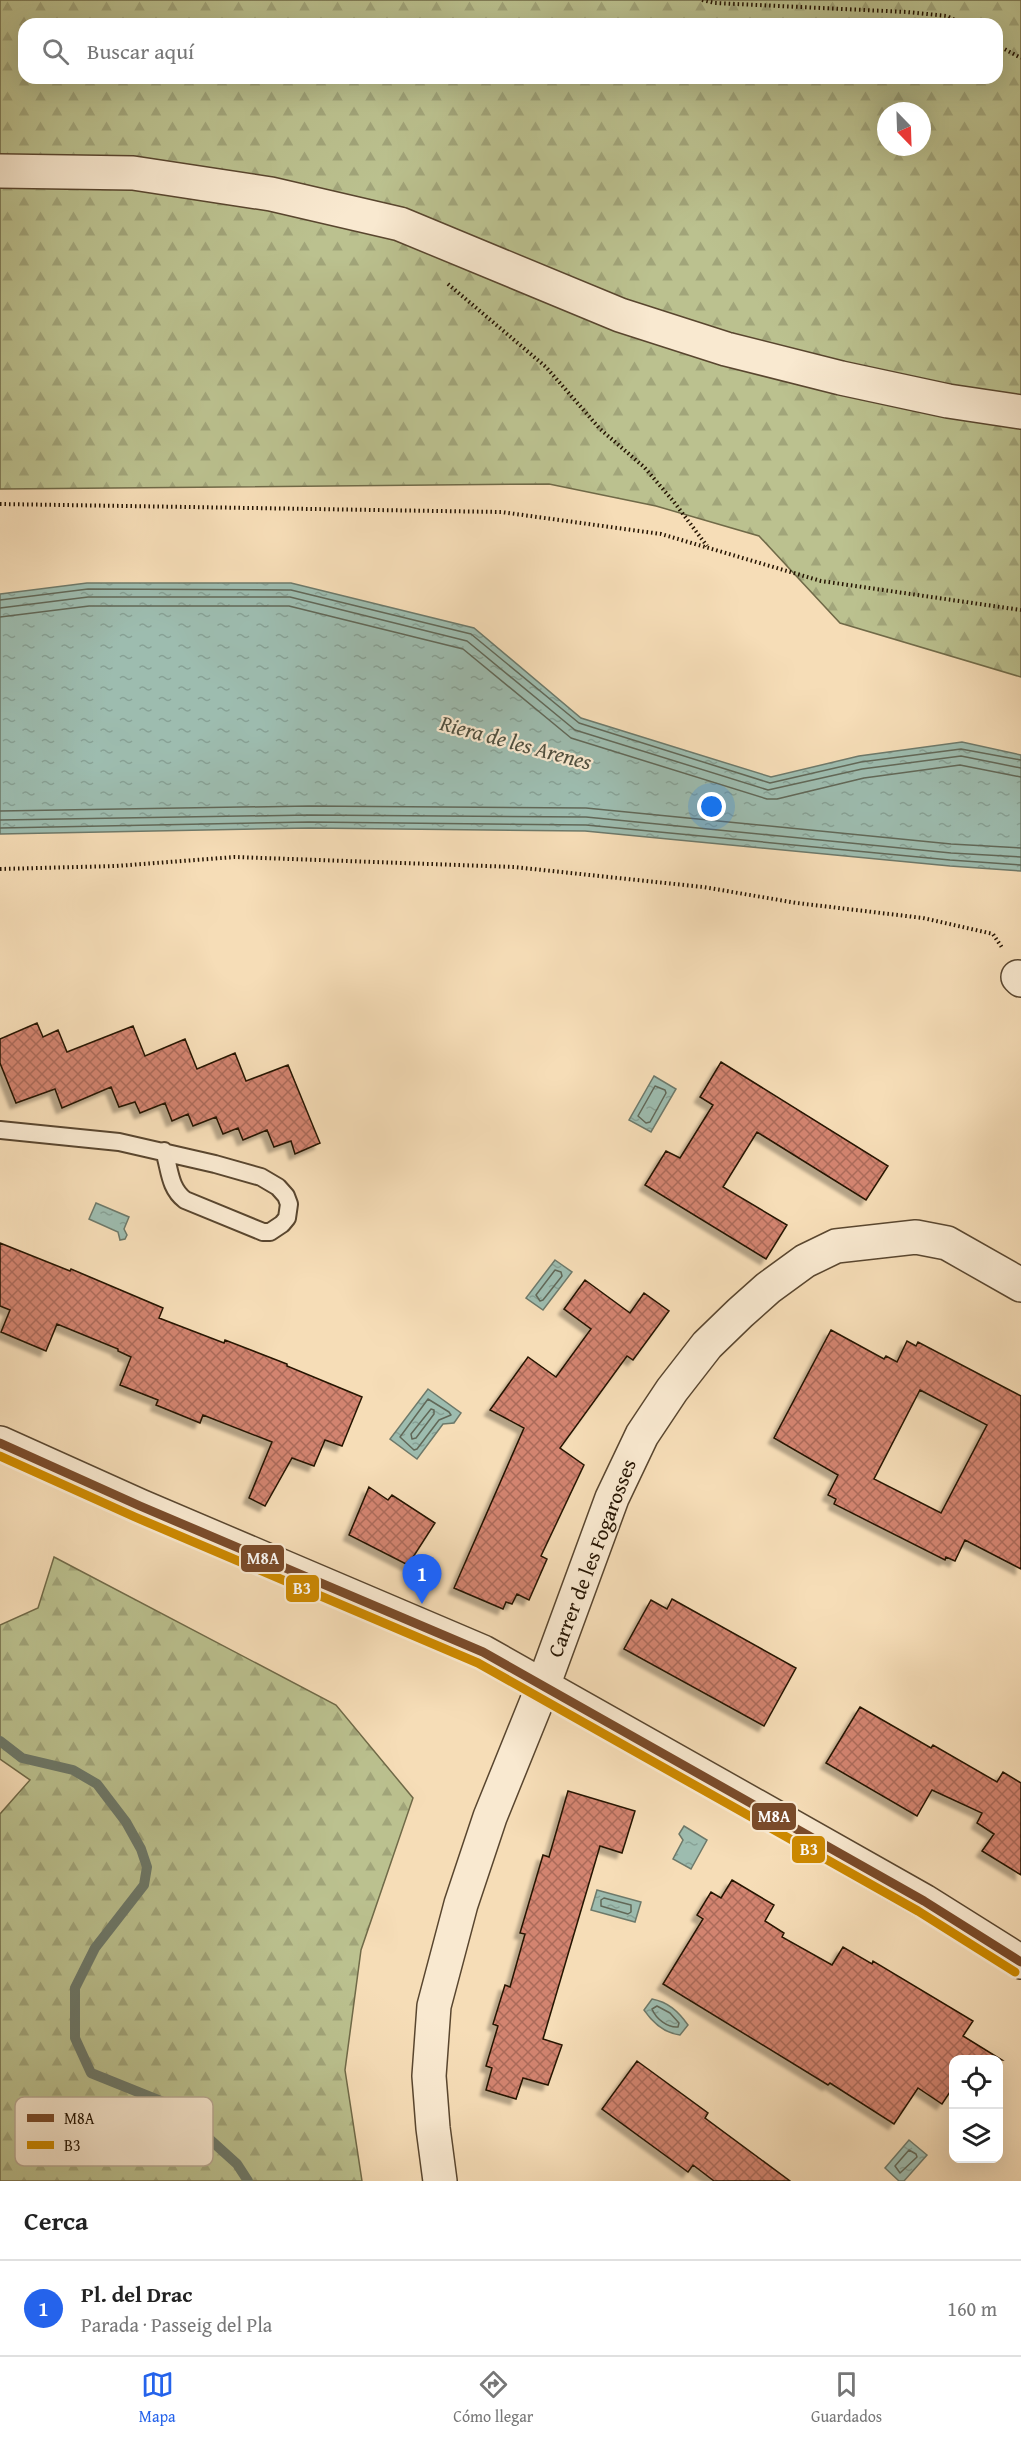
<!DOCTYPE html>
<html lang="es">
<head>
<meta charset="utf-8">
<style>
	body { margin:0; font-family:"Gentium Book Plus",serif; background:#f2f2f2; color:#222 }
	.controls { position:absolute; right:18px; bottom:18px; display:grid; overflow:hidden; border-radius:12px; box-shadow:0 6px 24px #0002 }
	.controls button { width:54px; height:54px; display:grid; place-items:center; padding:0; border:0; border-bottom:2px solid #e0e0e0; background:#fff; color:#222; font:30px sans-serif }
	.compass { position:absolute; left:877px; top:102px; width:54px; height:54px; border-radius:50%; background:#fff; box-shadow:0 6px 24px #0002; rotate:157deg }
	.you { position:absolute; left:712px; top:807px; width:21px; height:21px; margin:-15px; border:4px solid #fff; border-radius:50%; background:#1a73e8; box-shadow:0 0 0 9px #1a73e833 }
	.badge { display:grid; place-items:center; width:39px; height:39px; border-radius:50%; background:#2563eb; color:#fff; font-size:20px; font-weight:700 }
	.pin { position:absolute; translate:-50% -50px; filter:drop-shadow(0 2px 3px #0008) }
	.pin::after { content:''; position:absolute; top:32px; width:21px; height:18px; background:inherit; clip-path:polygon(0 0,100% 0,50% 100%) }
	.list { margin:0; padding:0; list-style:none }
	h2 { display:flex; justify-content:space-between; align-items:center; height:78px; margin:0; padding:0 24px; font-size:26px }
	h2 small { font-size:20px; font-weight:400; color:#767676 }
	.list li { display:grid; grid-template-columns:39px 1fr auto; gap:18px; align-items:center; box-sizing:border-box; height:96px; padding:0 24px; border-top:2px solid #e0e0e0 }
	.list b { display:block; font-size:22px; white-space:nowrap }
	.list p { margin:0; font-size:20px; white-space:nowrap; color:#767676 }
	.list em { font-size:20px; font-style:normal; color:#767676 }
	.icon { flex:none; width:33px; height:33px; fill:none; stroke:currentColor; stroke-width:2; stroke-linecap:round; stroke-linejoin:round }
	.map { position:relative; flex:none; width:1021px; height:2181px; overflow:hidden }
	.search { position:absolute; background:#fff; box-shadow:0 6px 24px #0002; left:18px; right:18px; top:18px; height:66px; display:flex; align-items:center; gap:15px; box-sizing:border-box; padding:0 21px; border-radius:18px; color:#767676; font-size:22px }
	.sheet { height:174px; background:#fff }
	nav { display:flex; justify-content:space-around; align-items:center; box-sizing:border-box; height:84px; border-top:2px solid #e0e0e0; background:#fff; font-size:16px; color:#767676 }
	nav a { display:grid; justify-items:center; gap:3px }
	nav .on { color:#2563eb }
	.map>svg:first-child { display:block }
	.forest { fill:url(#forest-firs); stroke:#706a48; stroke-width:1.5; fill-rule:evenodd }
	.water { fill:url(#water-ripples); stroke:#6d796a; stroke-width:1.5 }
	.lines { fill:none; stroke-linecap:round; stroke-linejoin:round }
	.shore { stroke:#616858; stroke-width:1.5 }
	.stream { stroke:#6d796a; stroke-width:10 }
	.building { fill:url(#building-cross-hatch); stroke:#251402; stroke-width:1.5; fill-rule:evenodd; filter:url(#shadow) }
	.service-casing { stroke:#59462f; stroke-width:20 }
	.minor-casing { stroke:#59462f; stroke-width:36 }
	.tertiary-casing { stroke:#59462f; stroke-width:36 }
	.path { stroke:#251402; stroke-width:4; stroke-dasharray:1.5 3; stroke-linecap:butt }
	.service { stroke:#f9e9d0; stroke-width:16 }
	.minor { stroke:#f9e9d0; stroke-width:33 }
	.tertiary { stroke:#f9e9d0; stroke-width:33 }
	.bus-1-casing { stroke:#f9e9d0; stroke-width:14 }
	.bus-2-casing { stroke:#f9e9d0; stroke-width:14 }
	.bus-1 { stroke:#7a4b2a; stroke-width:9 }
	.bus-2 { stroke:#cd8900; stroke-width:9 }
	.labels { text-anchor:middle; stroke-width:4.5; stroke-linejoin:round; paint-order:stroke }
	.street-label { font-size:21px; fill:#251402; stroke:#f9e9d0 }
	.water-label { font-size:22px; font-style:italic; fill:#4f4f3f; stroke:#f9e9d0 }
	.key { fill:#f9e9d0; stroke:#b9a992; stroke-width:1.5 }
	.key-label { font-size:16px; fill:#251402 }
	.line-badge { stroke:#f9e9d0; stroke-width:2 }
	.badge-label { font-size:16px; text-anchor:middle; font-weight:bold; fill:#fff }
</style>
</head>
<body>
<div class="map">
<svg width="1021" height="2181" viewBox="0 0 1021 2181">
	<defs>
		<pattern id="forest-firs" width="22" height="20" patternUnits="userSpaceOnUse" patternTransform="scale(1.5)"><rect width="22" height="20" fill="#bbc18f"/><path d="M5 1l3.5 6h-7zM16 11l3.5 6h-7z" fill="#a1a57a"/></pattern>
		<pattern id="water-ripples" width="26" height="14" patternUnits="userSpaceOnUse" patternTransform="scale(1.5)"><rect width="26" height="14" fill="#9dbcaf"/><path d="M2 4q2-2 4 0t4 0M15 11q2-2 4 0t4 0" fill="none" stroke="#87a195"/></pattern>
		<pattern id="building-cross-hatch" width="8" height="8" patternUnits="userSpaceOnUse" patternTransform="scale(1.5)"><rect width="8" height="8" fill="#d38470"/><path d="M0 0l8 8M0 8l8-8" fill="none" stroke="#ab6b5a"/></pattern>
		<filter id="shadow"><feDropShadow dx="-5.5" dy="5.5" stdDeviation="1.5" flood-color="#0004"/></filter>
	</defs>
	<rect width="100%" height="100%" fill="#f6ddb7"/>
	<filter id="stains"><feTurbulence type="fractalNoise" baseFrequency=".00333" numOctaves="4"/><feColorMatrix values="0 0 0 0 .2 0 0 0 0 .09 0 0 0 0 .02 0 0 0 .5 -.17"/></filter>
	<radialGradient id="worn" r=".72"><stop offset=".6" stop-color="#630" stop-opacity="0"/><stop offset="1" stop-color="#630" stop-opacity=".3"/></radialGradient>
	<!-- forest -->
	<path class="forest" d="M 0,0 L 1021,0 L 1021,677 L 840,623 L 759,536 L 656,506 L 549,484 L 0,489 ZM 24,24 L 997,24 L 997,78 L 24,78 ZM 886,111 L 922,111 L 922,147 L 886,147 Z
		M 54,1557 L 336,1705 L 413,1798 L 361,1950 L 345,2070 L 362,2181 L 0,2181 L 0,1814 L 30,1780 L 0,1759 L 0,1625 L 38,1608 Z"/>
	<!-- water -->
	<path class="water" d="M 87,583 L 291,583 L 474,628 L 581,718 L 771,777 L 859,756 L 962,742 L 1021,755 L 1021,871 L 950,866 L 585,831 L 309,828 L 0,834 L 0,594 Z
		M 654,1076 L 676,1089 L 651,1132 L 629,1120 Z
		M 96,1203 L 129,1217 L 124,1229 L 127,1235 L 125,1239 L 120,1240 L 118,1232 L 89,1219 Z
		M 555,1260 L 572,1272 L 543,1310 L 526,1298 Z
		M 428,1389 L 461,1413 L 454,1423 L 443,1424 L 417,1459 L 390,1439 Z
		M 684,1826 L 707,1840 L 691,1869 L 673,1859 L 683,1840 L 679,1834 Z
		M 597,1890 L 641,1902 L 635,1922 L 591,1910 Z
		M 652,1999 C 668,2002 678,2011 688,2025 L 680,2035 C 664,2033 653,2023 644,2010 Z
		M 909,2140 L 927,2155 L 904,2181 L 899,2181 L 885,2168 Z"/>
	<g class="lines">
		<!-- shore -->
		<path class="shore" d="M 0,600 L 88,589 L 291,590 L 471,634 L 579,723 L 770,783 L 861,762 L 961,749 L 1021,760
			M 0,608 L 88,597 L 290,597 L 467,641 L 575,730 L 768,790 L 862,769 L 961,756 L 1021,768
			M 0,617 L 89,606 L 289,606 L 463,649 L 571,738 L 767,799 L 777,799 L 864,778 L 960,765 L 1021,777
			M 0,811 L 309,806 L 586,808 L 951,844 L 1021,848
			M 0,820 L 309,815 L 586,817 L 951,853 L 1021,857
			M 0,828 L 309,822 L 586,825 L 950,860 L 1021,865
			M 655,1086 L 665,1090 L 666,1093 L 650,1122 L 646,1123 L 638,1116 Z
			M 555,1270 L 561,1272 L 562,1276 L 543,1300 L 540,1301 L 536,1295 Z
			M 428,1399 L 449,1412 L 451,1415 L 439,1420 L 417,1449 L 414,1450 L 400,1437 Z
			M 431,1409 L 434,1410 L 434,1414 L 416,1438 L 412,1439 L 411,1434 Z
			M 604,1898 L 631,1905 L 631,1912 L 628,1914 L 601,1906 L 601,1900 Z
			M 657,2006 L 670,2013 L 679,2023 L 678,2027 C 668,2028 656,2019 652,2009 Z
			M 909,2150 L 916,2154 L 917,2157 L 900,2173 L 895,2166 Z"/>
		<!-- stream -->
		<path class="stream" d="M 0,1741 L 22,1758 L 73,1770 L 97,1784 L 126,1822 L 141,1849 L 147,1867 L 144,1885 L 95,1948 L 75,1988 L 75,2038 L 91,2073 L 173,2106 L 237,2164 L 248,2181"/>
	</g>
	<!-- building -->
	<path class="building" d="M 37,1023 L 43,1037 L 58,1030 L 67,1052 L 133,1026 L 145,1056 L 185,1039 L 197,1069 L 235,1053 L 246,1081 L 288,1065 L 320,1143 L 295,1154 L 291,1141 L 274,1147 L 267,1130 L 243,1140 L 238,1128 L 223,1134 L 216,1117 L 193,1126 L 188,1114 L 172,1121 L 165,1103 L 140,1113 L 135,1102 L 119,1107 L 111,1087 L 62,1108 L 55,1089 L 16,1103 L 0,1063 L 0,1039 Z
		M 721,1062 L 888,1166 L 866,1200 L 757,1132 L 723,1187 L 787,1225 L 766,1259 L 645,1185 L 666,1151 L 680,1158 L 713,1105 L 700,1097 Z
		M 0,1243 L 70,1271 L 71,1269 L 163,1308 L 159,1318 L 224,1343 L 225,1340 L 287,1364 L 287,1366 L 362,1397 L 342,1446 L 325,1440 L 314,1466 L 292,1458 L 265,1506 L 249,1498 L 272,1442 L 203,1415 L 200,1423 L 156,1405 L 158,1400 L 120,1385 L 131,1357 L 118,1351 L 118,1349 L 57,1324 L 46,1351 L 1,1332 L 10,1310 L 0,1306 Z
		M 585,1280 L 630,1313 L 644,1293 L 669,1311 L 633,1360 L 627,1356 L 560,1448 L 584,1465 L 541,1556 L 547,1559 L 529,1600 L 517,1594 L 512,1604 L 506,1602 L 503,1609 L 454,1588 L 524,1428 L 490,1410 L 528,1357 L 556,1377 L 591,1329 L 564,1309 Z
		M 831,1330 L 884,1359 L 886,1356 L 897,1362 L 907,1341 L 916,1346 L 918,1342 L 1021,1396 L 1021,1569 L 965,1540 L 955,1561 L 946,1557 L 945,1560 L 834,1504 L 836,1499 L 828,1495 L 838,1475 L 774,1438 ZM 920,1390 L 987,1425 L 941,1513 L 874,1479 Z
		M 369,1487 L 388,1500 L 392,1495 L 435,1523 L 408,1565 L 349,1535 Z
		M 672,1599 L 796,1668 L 764,1726 L 624,1649 L 651,1600 L 667,1609 Z
		M 860,1707 L 931,1748 L 933,1745 L 997,1782 L 1003,1772 L 1021,1783 L 1021,1875 L 982,1851 L 994,1834 L 977,1823 L 982,1813 L 932,1790 L 917,1816 L 826,1763 Z
		M 568,1791 L 635,1811 L 622,1853 L 600,1846 L 543,2039 L 562,2045 L 548,2085 L 523,2078 L 516,2099 L 486,2090 L 492,2068 L 486,2066 L 498,2026 L 493,2024 L 505,1985 L 510,1987 L 525,1934 L 520,1933 L 543,1855 L 549,1857 Z
		M 732,1880 L 774,1905 L 765,1921 L 784,1933 L 782,1937 L 832,1965 L 843,1947 L 872,1964 L 873,1961 L 973,2021 L 963,2036 L 1002,2060 L 954,2060 L 954,2086 L 942,2104 L 918,2088 L 894,2124 L 830,2083 L 828,2085 L 663,1984 L 703,1919 L 697,1915 L 711,1892 L 721,1898 Z
		M 637,2061 L 708,2113 L 705,2118 L 790,2181 L 714,2181 L 693,2165 L 688,2172 L 602,2109 Z"/>
	<g class="lines">
		<defs>
			<path id="service" d="M 0,1130 L 119,1142 L 215,1164 L 261,1177 L 278,1187 L 286,1196 L 289,1204 L 287,1218 L 282,1224 L 270,1232 L 263,1232 L 185,1200 C 169,1188 170,1169 164,1151"/>
			<path id="minor" d="M 1018,977 L 1021,980
				M 0,1443 L 140,1506 L 483,1652 L 924,1901 L 1021,1962
				M 440,2181 L 433,2128 L 429,2076 L 434,2006 L 461,1904 L 490,1817 L 543,1686 L 612,1498 L 642,1435 L 672,1390 L 707,1345 L 740,1313 L 768,1288 L 805,1261 L 836,1246 L 916,1237 L 947,1243 L 1021,1285"/>
			<path id="tertiary" d="M 0,171 L 133,173 L 271,194 L 400,224 L 620,315 L 726,349 L 841,378 L 948,401 L 1021,412"/>
		</defs>
		<!-- service casing -->
		<use href="#service" class="service-casing"/>
		<!-- minor casing -->
		<use href="#minor" class="minor-casing"/>
		<!-- tertiary casing -->
		<use href="#tertiary" class="tertiary-casing"/>
		<!-- path -->
		<path class="path" d="M 702,0 L 715,3 L 907,12 L 947,16 L 963,24
			M 997,45 L 1021,58
			M 448,284 L 546,367 L 600,429 L 644,467 L 674,502 L 707,546
			M 0,504 L 501,512 L 661,534 L 821,581 L 1021,610
			M 0,869 L 116,866 L 235,857 L 514,867 L 703,887 L 797,903 L 923,918 L 993,934 L 1003,949"/>
		<!-- service -->
		<use href="#service" class="service"/>
		<!-- minor -->
		<use href="#minor" class="minor"/>
		<!-- tertiary -->
		<use href="#tertiary" class="tertiary"/>
		<defs>
			<path id="bus-1" d="M 0,1443 L 140,1506 L 483,1652 L 924,1901 L 1021,1962"/>
			<path id="bus-2" d="M 0,1456 L 135,1517 L 478,1663 L 918,1911 L 1015,1972"/>
		</defs>
		<!-- bus-1 casing -->
		<use href="#bus-1" class="bus-1-casing"/>
		<!-- bus-2 casing -->
		<use href="#bus-2" class="bus-2-casing"/>
		<!-- bus-1 -->
		<use href="#bus-1" class="bus-1"/>
		<!-- bus-2 -->
		<use href="#bus-2" class="bus-2"/>
	</g>
	<g class="labels">
		<!-- street labels -->
		<g class="street-label">
			<text transform="translate(592 1558) rotate(-69)" y="7">Carrer de les Fogarosses</text>
		</g>
		<!-- water labels -->
		<g class="water-label">
			<text transform="translate(516 742) rotate(15)" y="8">Riera de les Arenes</text>
		</g>
	</g>
	<!-- legend -->
	<rect x="15" y="2097" width="198" height="69" rx="9" class="key"/>
	<rect x="27" y="2114" width="27" height="8" fill="#7a4b2a"/>
	<rect x="27" y="2141" width="27" height="8" fill="#cd8900"/>
	<g class="key-label">
		<text x="64" y="2124">M8A</text>
		<text x="64" y="2151">B3</text>
	</g>
	<g class="line-badge">
		<rect x="240" y="1544" width="45" height="29" rx="6" fill="#7a4b2a"/>
		<rect x="285" y="1574" width="35" height="29" rx="6" fill="#cd8900"/>
		<rect x="751" y="1802" width="46" height="29" rx="6" fill="#7a4b2a"/>
		<rect x="791" y="1835" width="35" height="29" rx="6" fill="#cd8900"/>
	</g>
	<g class="badge-label">
		<text x="263" y="1564">M8A</text>
		<text x="302" y="1594">B3</text>
		<text x="774" y="1822">M8A</text>
		<text x="809" y="1855">B3</text>
	</g>
	<rect width="100%" height="100%" filter="url(#stains)"/>
	<rect width="100%" height="100%" fill="url(#worn)"/>
</svg>
<div class="controls">
<button><svg class="icon" aria-label="locate" viewBox="0 0 24 24"><circle cx="12" cy="12" r="6"/><path d="M12 2v4M12 18v4M2 12h4M18 12h4"/></svg></button>
<button><svg class="icon" aria-label="layers" viewBox="0 0 24 24"><path d="M12 4l9 5-9 5-9-5zM3 14l9 5 9-5"/></svg></button>
</div>
<svg class="compass" viewBox="-18 -18 36 36"><path d="M0-13l5 13h-10z" fill="#e53935"/><path d="M0 13l5-13h-10z" fill="#767676"/></svg>
<div class="you"></div>
<div class="pin badge" style="left:422px;top:1604px">1</div>
<div class="search"><svg class="icon" aria-label="search" viewBox="0 0 24 24"><circle cx="10" cy="10" r="6"/><path d="M15 15l6 6"/></svg>Buscar aquí</div>
</div>
<section class="sheet">
<h2>Cerca<small></small></h2>
<ul class="list">
<li><span class="badge">1</span><div><b>Pl. del Drac</b><p>Parada · Passeig del Pla</p></div><em>160 m</em></li>
</ul>
</section>
<nav>
<a class="on"><svg class="icon" aria-label="map" viewBox="0 0 24 24"><path d="M3 6l6-2 6 2 6-2v14l-6 2-6-2-6 2zM9 4v14M15 6v14"/></svg>Mapa</a>
<a><svg class="icon" aria-label="directions" viewBox="0 0 24 24"><path d="M12 3l9 9-9 9-9-9zM9 14v-3h6M13 9l2 2-2 2"/></svg>Cómo llegar</a>
<a><svg class="icon" aria-label="saved" viewBox="0 0 24 24"><path d="M7 4h10v16l-5-4-5 4z"/></svg>Guardados</a>
</nav>
</body>
</html>
